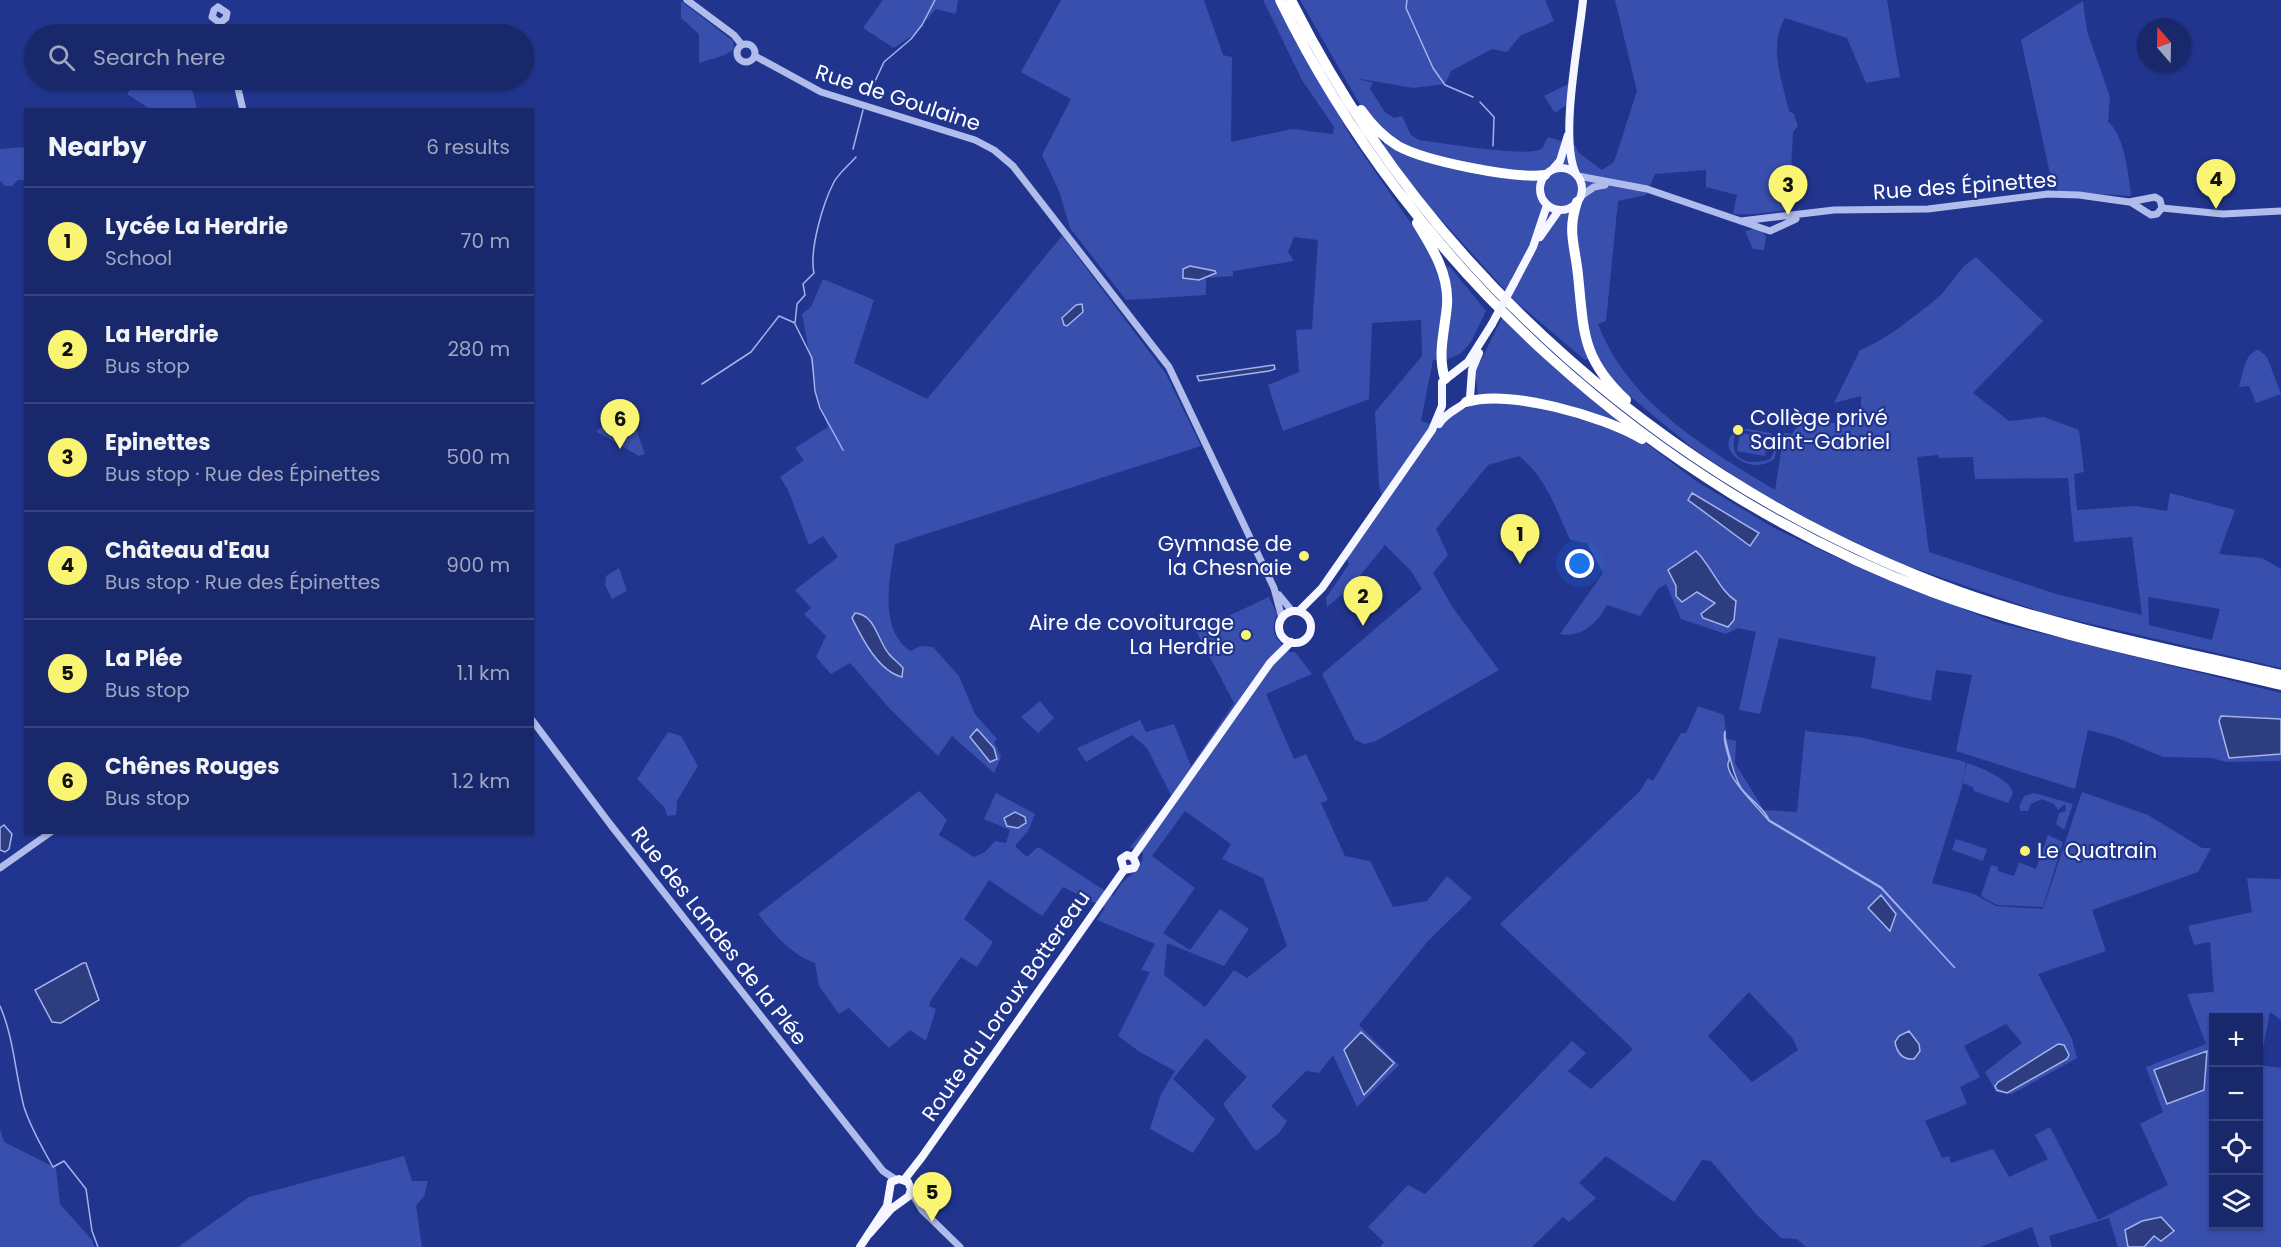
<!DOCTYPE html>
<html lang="en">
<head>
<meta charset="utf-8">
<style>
	body { margin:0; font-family:Poppins,sans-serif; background:#263472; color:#f1f3f6 }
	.controls { position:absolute; right:18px; bottom:18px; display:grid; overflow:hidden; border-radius:0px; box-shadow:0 2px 4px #0004 }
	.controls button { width:54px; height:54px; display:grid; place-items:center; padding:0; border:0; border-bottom:2px solid #37447e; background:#19286a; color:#f1f3f6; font:30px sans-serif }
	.compass { position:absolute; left:2137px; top:18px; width:54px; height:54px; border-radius:50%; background:#19286a; box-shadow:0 2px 4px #0004; rotate:340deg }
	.you { position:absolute; left:1580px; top:564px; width:21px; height:21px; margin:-15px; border:4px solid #fff; border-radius:50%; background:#1a73e8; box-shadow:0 0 0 9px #1a73e833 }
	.badge { display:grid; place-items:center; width:39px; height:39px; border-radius:50%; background:#f9f471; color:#111; font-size:20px; font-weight:700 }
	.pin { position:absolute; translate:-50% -50px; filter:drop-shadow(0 2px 3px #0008) }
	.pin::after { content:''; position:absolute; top:32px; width:21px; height:18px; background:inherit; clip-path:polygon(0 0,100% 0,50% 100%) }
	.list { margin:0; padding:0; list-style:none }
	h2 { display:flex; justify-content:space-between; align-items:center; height:78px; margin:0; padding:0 24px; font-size:26px }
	h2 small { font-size:20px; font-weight:400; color:#9fa6c1 }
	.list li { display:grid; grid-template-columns:39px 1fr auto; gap:18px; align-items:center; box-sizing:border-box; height:108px; padding:0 24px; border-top:2px solid #37447e }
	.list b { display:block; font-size:22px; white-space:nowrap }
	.list p { margin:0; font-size:20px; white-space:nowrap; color:#9fa6c1 }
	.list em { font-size:20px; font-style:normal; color:#9fa6c1 }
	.icon { flex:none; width:33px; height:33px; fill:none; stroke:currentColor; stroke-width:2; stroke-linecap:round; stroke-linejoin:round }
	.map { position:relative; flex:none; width:2281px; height:1247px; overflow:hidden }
	.search { position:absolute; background:#19286a; box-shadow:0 2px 4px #0004; left:24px; top:24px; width:510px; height:66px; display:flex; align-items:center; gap:15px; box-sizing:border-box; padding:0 21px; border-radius:33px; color:#9fa6c1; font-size:22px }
	.panel { position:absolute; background:#19286a; box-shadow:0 2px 4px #0004; left:24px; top:108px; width:510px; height:726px; border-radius:0px }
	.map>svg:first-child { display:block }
	.green { fill:#394fad; fill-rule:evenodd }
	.water { fill:#2e3d80; stroke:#a4b3ed; stroke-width:1.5 }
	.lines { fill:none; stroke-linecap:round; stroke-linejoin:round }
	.stream { stroke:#a4b3ed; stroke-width:1.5 }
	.minor { stroke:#b0bcec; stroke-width:7 }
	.major { stroke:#f5f6ff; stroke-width:8 }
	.highway { stroke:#fff; stroke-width:10 }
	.major-bridge { stroke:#f5f6ff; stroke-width:8 }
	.poi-dot { fill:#f9f471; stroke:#21358e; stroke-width:2 }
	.labels { text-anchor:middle; stroke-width:4.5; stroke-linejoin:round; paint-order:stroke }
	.street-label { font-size:21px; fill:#fff; stroke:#21358e }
	.poi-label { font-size:21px; fill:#fff; stroke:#21358e; text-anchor:start }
</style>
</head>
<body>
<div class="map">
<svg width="2281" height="1247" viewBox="0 0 2281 1247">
	<rect width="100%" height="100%" fill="#21358e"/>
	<!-- green -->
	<path class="green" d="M 883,0 L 958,0 L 956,14 L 936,9 L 913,35 L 894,48 L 863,28 Z
		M 1061,0 L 1204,0 L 1223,55 L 1232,57 L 1231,142 L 1292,129 L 1333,134 L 1334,127 L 1302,80 L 1263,0 L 1274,0 L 1351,137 L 1415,229 L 1436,263 L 1450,267 L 1486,311 C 1472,338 1469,361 1433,360 L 1421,421 L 1441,427 L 1452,415 L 1479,402 L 1475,372 L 1502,318 L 1572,383 L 1630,427 L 1650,446 L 1696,481 L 1774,528 L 1842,560 L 1996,622 L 2281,693 L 2281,719 L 2241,716 L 2219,718 L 2236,758 L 2281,754 L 2281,761 L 2226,762 L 2212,758 L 2163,757 L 2115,737 L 2088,730 L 2075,789 L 1956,751 L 1972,675 L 1936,670 L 1931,701 L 1871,688 L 1876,657 L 1779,638 L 1760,714 L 1739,710 L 1756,632 L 1738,628 L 1726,634 L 1681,619 L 1666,584 L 1658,589 L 1640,616 L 1607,605 C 1597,623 1582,638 1560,634 L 1603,573 L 1587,543 L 1570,540 C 1556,509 1546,477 1519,456 L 1488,465 L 1436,529 L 1448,555 L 1433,573 L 1453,608 L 1499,670 L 1376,741 L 1365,744 L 1355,740 L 1322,674 L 1422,589 L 1411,571 L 1385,545 L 1351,587 L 1327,607 L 1326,598 L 1349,564 L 1346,557 L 1384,505 L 1379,485 L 1375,412 L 1422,356 L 1421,320 L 1372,323 L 1369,399 L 1283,431 L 1268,385 L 1299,372 L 1296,330 L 1312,329 L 1318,240 L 1294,237 L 1288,252 L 1294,261 L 1233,271 L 1233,276 L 1206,278 L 1206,295 L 1126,300 L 1070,228 L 1059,191 L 1042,155 L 1071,99 L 1021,72 Z
		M 1300,0 L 1545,0 L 1554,21 L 1520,36 L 1507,52 L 1492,49 L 1451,71 L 1445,84 L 1413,88 L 1355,78 L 1373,83 L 1370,89 L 1385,112 L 1394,118 L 1402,116 L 1411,135 L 1419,140 C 1438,142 1529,158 1541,149 C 1544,147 1546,140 1548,137 L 1575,145 L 1579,153 L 1602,170 L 1614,162 L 1637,91 L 1615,0 L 1887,0 L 1900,77 L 1866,83 L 1847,38 L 1785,18 C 1768,47 1782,79 1789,111 L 1794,114 L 1798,126 L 1793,132 L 1789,210 C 1768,212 1755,215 1733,214 L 1737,195 L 1706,187 L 1706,170 L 1655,174 L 1646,195 L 1618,201 L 1606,321 L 1598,324 C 1628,403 1706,448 1775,490 L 1784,433 L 1792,434 L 1801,420 L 1843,424 L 1861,417 L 1861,396 L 1834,403 L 1860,350 C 1886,340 1912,318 1934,301 C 1950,289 1955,270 1976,257 L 2043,321 L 1973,393 L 2009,421 L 2044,417 L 2079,430 L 2084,472 L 2074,474 L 2077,510 L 2135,506 L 2167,511 L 2170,493 L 2235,510 L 2219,554 L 2262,558 L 2281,569 L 2281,668 L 2044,613 L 1902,564 L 1827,529 L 1749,486 L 1694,449 L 1614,383 L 1596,356 L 1585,360 L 1515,301 L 1427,204 L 1383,145 L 1388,133 L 1359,103 ZM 1938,455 L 1939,458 L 1973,457 L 1975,479 L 2068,478 L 2074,542 L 2132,537 L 2142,615 L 2056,594 L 1929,552 L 1917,457 ZM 2148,597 L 2220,609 L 2212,640 L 2149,625 Z
		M 681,1 L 733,41 L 734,49 L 725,55 L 699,63 L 699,34 L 681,18 Z
		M 2083,1 L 2087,31 L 2110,97 L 2108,122 C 2124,134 2129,176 2131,196 L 2059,191 L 2052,183 L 2021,40 Z
		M 136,80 L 190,80 L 197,109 L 150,109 L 127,94 Z
		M 1568,84 L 1568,104 L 1555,113 L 1544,96 Z
		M 25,147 L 24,180 L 18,180 L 12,186 L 5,186 L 0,181 L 0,149 Z
		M 1754,229 L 1762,231 L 1766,237 L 1764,250 L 1753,249 L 1745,231 Z
		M 1062,236 L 1166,374 L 1201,446 L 895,544 C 890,579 878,628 910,651 L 921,646 L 933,647 L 959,676 L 975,714 L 997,739 L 994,742 L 1001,757 L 994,773 L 952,736 L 938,756 L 889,708 L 850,663 L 831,674 L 816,657 L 826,636 L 804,614 L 811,608 L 795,590 L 838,557 L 823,536 L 809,545 L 788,490 L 780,477 L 804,460 L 795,448 L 828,427 L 817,395 L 802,314 L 811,307 L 823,279 L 874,300 L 854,363 L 927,399 ZM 873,623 L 889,654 L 903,668 L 887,670 L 878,658 Z
		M 2259,350 L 2267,357 L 2281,394 L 2256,403 L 2249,386 L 2239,387 C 2243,375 2244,352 2259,350 Z
		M 613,423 L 635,426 L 645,454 L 639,456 L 597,432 L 598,429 Z
		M 1741,428 L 1771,433 L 1777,445 L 1775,458 C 1750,480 1707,444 1741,428 ZM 1743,430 L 1768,435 L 1775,450 L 1770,459 C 1750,466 1728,461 1735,436 Z
		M 1740,433 L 1768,437 L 1765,456 L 1737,451 Z
		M 619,568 L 627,591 L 612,599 L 605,585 L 606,576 Z
		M 1269,597 L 1277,614 C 1269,633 1276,639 1290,652 L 1295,652 L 1312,674 L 1266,694 L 1294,759 L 1306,754 L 1328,800 L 1321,803 L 1345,856 L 1370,861 L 1393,907 L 1427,901 L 1447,876 L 1472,898 L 1428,941 L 1359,1025 L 1399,1065 L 1357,1107 L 1333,1055 L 1319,1073 L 1306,1071 L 1271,1106 L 1287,1121 L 1279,1133 L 1258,1150 L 1254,1149 L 1223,1104 L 1247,1077 L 1206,1038 L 1173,1079 L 1215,1119 L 1193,1153 L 1150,1129 L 1161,1094 L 1175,1071 L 1140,1052 L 1118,1036 L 1150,972 L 1141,970 L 1155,944 L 1097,920 L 1105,908 L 1063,887 L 1042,916 L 989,880 L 964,919 L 993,942 L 977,967 L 961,957 L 931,1000 L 929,1006 L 936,1009 L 926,1041 L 910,1030 L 889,1048 L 849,1008 L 839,1014 L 819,986 L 815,963 C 789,953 775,935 758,914 L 919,791 L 947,820 L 939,835 L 974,857 L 985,852 L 995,841 L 1006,843 L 1010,830 L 984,819 L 996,793 L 1035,814 L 1028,831 L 1015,846 L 1027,857 L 1038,847 L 1113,896 C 1117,891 1120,884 1125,880 C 1136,870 1142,869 1143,853 L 1130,847 L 1172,797 L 1147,748 L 1132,735 L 1086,762 L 1077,748 L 1140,720 L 1146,732 L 1174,724 L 1191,766 L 1234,703 L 1196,631 ZM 1185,811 L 1231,844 L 1222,859 L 1263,878 L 1287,946 L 1247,978 L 1234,970 L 1205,1007 L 1164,975 L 1167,943 L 1224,966 L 1249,929 L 1220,909 L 1190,950 L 1163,933 L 1195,888 L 1152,856 Z
		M 1040,701 L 1054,718 L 1038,733 L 1021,717 Z
		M 1698,706 L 1724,715 L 1727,739 L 1736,741 L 1735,763 L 1764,810 L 1797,812 L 1805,731 L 1859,737 L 1966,762 L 1962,787 L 1932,883 L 1974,894 L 1996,906 L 2043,909 L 2082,792 L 2148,815 L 2202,848 L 2211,848 L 2198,872 L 2092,910 L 2106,951 L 2038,974 L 2072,1039 L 2077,1058 L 2012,1094 L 1996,1092 L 1985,1072 L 2022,1043 L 2006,1024 L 1964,1046 L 1980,1077 L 1960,1087 L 1967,1104 L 1925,1121 L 1942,1158 L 1949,1156 L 1951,1163 L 1993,1149 L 2009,1177 L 2048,1159 L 2035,1135 L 2050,1127 L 2098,1220 L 2168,1185 L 2140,1124 L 2163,1112 L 2146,1067 L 2206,1044 L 2187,994 L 2214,992 L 2210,942 L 2194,945 L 2188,926 L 2252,912 L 2247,878 L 2281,879 L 2281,1020 L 2270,1012 L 2263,1049 L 2259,1050 L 2258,1018 L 2214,1018 L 2214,1224 L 2258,1224 L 2259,1065 L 2281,1068 L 2281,1247 L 2118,1247 L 2109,1218 L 2049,1236 L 2052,1247 L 2039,1247 L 2032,1227 L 1980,1247 L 1806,1247 L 1797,1239 L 1781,1238 L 1755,1213 L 1711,1161 L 1702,1160 L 1674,1202 L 1606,1156 L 1579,1183 L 1596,1198 L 1569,1222 L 1563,1217 L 1532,1247 L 1380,1247 L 1384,1242 L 1368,1227 L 1408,1185 L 1425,1194 L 1572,1041 L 1586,1053 L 1568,1071 L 1591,1089 L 1633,1049 L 1500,924 L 1640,791 L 1648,778 L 1653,781 L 1681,733 L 1686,733 ZM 1749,992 L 1793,1039 L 1798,1050 L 1752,1082 L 1708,1036 ZM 2058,1044 C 2040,1072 2036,1076 2007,1093 L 1998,1082 Z
		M 668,732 L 681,736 L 698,766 L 677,801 L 676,815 L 667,816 L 665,808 L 637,779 Z
		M 1967,763 C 1980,767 2011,780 2013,793 L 2008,803 L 1974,791 L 1973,787 L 1962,783 Z
		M 2034,793 L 2073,804 L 2064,830 L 2056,824 L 2059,813 L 2066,811 L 2065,804 L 2058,810 L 2054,804 L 2042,799 L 2031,804 L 2028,811 L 2021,811 L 2019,807 L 2024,796 Z
		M 2048,835 L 2063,842 L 2043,907 L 1997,905 L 1981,896 L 1991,865 L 1998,867 L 1998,871 L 2014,876 L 2019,862 L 2036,869 Z
		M 1956,839 L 1987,849 L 1983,861 L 1952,850 Z
		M 0,1129 L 4,1142 L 56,1168 L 60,1204 L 92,1240 L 95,1247 L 0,1247 Z
		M 404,1156 L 412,1181 L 428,1181 L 424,1196 L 416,1206 L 422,1247 L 178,1247 L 249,1197 Z"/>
	<!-- water -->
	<path class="water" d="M 1190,266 L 1215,271 L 1216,273 L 1199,280 L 1183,278 L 1183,269 Z
		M 1082,304 L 1083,312 L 1067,326 L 1064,325 L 1062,318 L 1076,305 Z
		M 1274,365 L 1275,369 L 1269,371 L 1199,381 L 1197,376 Z
		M 1692,493 L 1759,533 L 1750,546 L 1688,500 Z
		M 1696,551 C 1712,567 1719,590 1736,601 L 1734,620 L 1728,627 L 1703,618 L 1701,614 L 1715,603 L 1697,592 L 1682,602 L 1676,596 L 1676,586 L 1668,570 Z
		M 855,613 C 876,615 877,640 889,654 C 893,659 899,663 903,668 L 902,677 C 878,671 862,638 852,618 Z
		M 2221,716 L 2281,719 L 2281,754 L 2229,758 L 2219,721 Z
		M 977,729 L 994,748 L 997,759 L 990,762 L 970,737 Z
		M 1725,731 L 1725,738 C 1728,751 1734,777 1741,788 C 1749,799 1765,809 1769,820 L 1881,887 L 1955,968 L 1881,888 L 1769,821 C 1762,812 1726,777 1728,764 C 1728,762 1730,760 1729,758 C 1726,748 1723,739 1725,731 Z
		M 1015,812 L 1025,817 L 1026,823 L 1018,828 L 1007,826 L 1004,818 Z
		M 4,825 L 12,834 L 9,849 L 5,852 L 0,850 L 0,828 Z
		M 1881,895 L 1896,914 L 1890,931 L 1868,908 Z
		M 83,963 L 86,963 L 99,1000 L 61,1023 L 52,1022 L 35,990 Z
		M 1909,1031 L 1919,1044 L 1920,1051 L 1914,1059 C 1903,1060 1897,1053 1895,1042 L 1899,1036 Z
		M 1361,1032 L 1394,1063 L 1364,1095 L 1344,1050 Z
		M 2058,1044 L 2064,1045 L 2069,1055 L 2067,1059 L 2007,1093 L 1997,1090 L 1995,1086 L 1998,1082 Z
		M 2207,1051 L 2204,1090 L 2167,1104 L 2154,1070 Z
		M 2161,1217 L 2174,1231 L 2161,1241 L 2154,1236 L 2144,1247 L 2128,1247 L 2125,1230 L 2142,1221 Z"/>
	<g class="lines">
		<!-- stream -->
		<path class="stream" d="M 1407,0 L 1406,8 L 1433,68 L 1445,85 L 1473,97
			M 870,92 L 884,62 L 911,39 L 922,25 L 935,0
			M 1480,102 L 1494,117 L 1493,146
			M 853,149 L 863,110
			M 795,324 L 812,358 L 815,391 L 820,408 L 843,450
			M 702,384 L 751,352 L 779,316 L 795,323 L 797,304 L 805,295 L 803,284 L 814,273 C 809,250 823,203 834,182 C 839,173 849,165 856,157
			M 0,1006 C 14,1038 15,1073 24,1107 C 31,1129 42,1147 53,1167 L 64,1161 L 86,1189 L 92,1231 L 98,1247"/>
		<!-- minor -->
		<path class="minor" d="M 687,0 L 734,35 L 742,45
			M 218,7 L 227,13 L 226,18 L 220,23
			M 218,7 L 214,10 L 212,17 L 220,23
			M 220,23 L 223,34
			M737 53a9 9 0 1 1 18 0a9 9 0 1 1-18 0Z
			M 755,56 L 821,92 L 975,140 L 994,150 L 1013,166 L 1169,367 L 1274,588 L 1282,618
			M 236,80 L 243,110
			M 1578,176 L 1647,189 L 1770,231 L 1796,219
			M 1581,196 L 1594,187 L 1605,185
			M 2132,203 L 2151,215 L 2157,214 L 2162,208
			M 2162,208 L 2223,214 L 2281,211
			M 1741,221 L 1834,210 L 1928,209 L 2048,194 L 2079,195 L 2129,202 L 2155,197 L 2160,200 L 2162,208
			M 1279,595 L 1292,611
			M 532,720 L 610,824 L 849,1128 L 883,1171 L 895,1179
			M 0,868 L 51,832
			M 911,1192 L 922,1210 L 960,1247"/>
		<!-- major -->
		<path class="major" d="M1540 189a21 21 0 1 1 42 0a21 21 0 1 1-42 0Z
			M 1553,169 L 1560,161 L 1568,135
			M 1576,174 C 1559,138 1579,42 1583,0
			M 1540,237 L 1559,210
			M 1514,283 L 1533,247 L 1547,205
			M 1439,424 C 1448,410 1461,409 1470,398 L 1472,370 L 1479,353
			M1279 627a16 16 0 1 1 32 0a16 16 0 1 1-32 0Z
			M 1299,611 L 1322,588 L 1432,430 L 1442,406 L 1442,382 L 1468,362 L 1492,324
			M 1133,857 L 1270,663 L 1291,642
			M 1124,870 L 1121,859 L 1127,855 L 1133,857
			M 1124,870 L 1134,868 L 1136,864 L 1133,857
			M 904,1180 L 922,1157 L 1124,870
			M 860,1247 L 887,1206 L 891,1182 L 899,1179 L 908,1182 L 911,1189 L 909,1196 L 891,1209 L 869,1234"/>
		<!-- highway -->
		<path class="highway" d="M 1280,0 C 1411,268 1652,487 1932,592 C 2045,634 2164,657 2281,685
			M 1291,0 C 1428,274 1672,487 1960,592 C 2064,629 2174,650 2281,675
			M 1361,110 C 1371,124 1383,137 1398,146 C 1425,161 1514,179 1545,175
			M 1577,202 C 1567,232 1575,245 1578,275 C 1584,331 1581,358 1626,400
			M 1417,223 C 1433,249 1449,274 1447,305 C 1445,330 1437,354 1445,379
			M 1466,402 C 1509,389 1603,416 1642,439"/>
		<!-- major-bridge -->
		<path class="major-bridge" d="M 1492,324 L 1514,283"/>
	</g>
	<!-- markers -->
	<g class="poi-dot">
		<circle cx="1738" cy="430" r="6"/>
		<circle cx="1304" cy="556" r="6"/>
		<circle cx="1246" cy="635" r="6"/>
		<circle cx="2025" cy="851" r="6"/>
	</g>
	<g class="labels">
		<!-- street labels -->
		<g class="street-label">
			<text transform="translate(898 98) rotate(18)" y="7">Rue de Goulaine</text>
			<text transform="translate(1965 186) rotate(-4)" y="7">Rue des Épinettes</text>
			<text transform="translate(719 936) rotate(52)" y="7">Rue des Landes de la Plée</text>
			<text transform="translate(1006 1006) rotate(-55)" y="7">Route du Loroux Bottereau</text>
		</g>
		<!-- poi labels -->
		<g class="poi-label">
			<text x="1750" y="425">Collège privé<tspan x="1750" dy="24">Saint-Gabriel</tspan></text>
			<text x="1292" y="551" text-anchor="end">Gymnase de<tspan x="1292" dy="24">la Chesnaie</tspan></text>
			<text x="1234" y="630" text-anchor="end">Aire de covoiturage<tspan x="1234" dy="24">La Herdrie</tspan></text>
			<text x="2037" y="858">Le Quatrain</text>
		</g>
	</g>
</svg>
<div class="controls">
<button>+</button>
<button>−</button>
<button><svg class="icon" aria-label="locate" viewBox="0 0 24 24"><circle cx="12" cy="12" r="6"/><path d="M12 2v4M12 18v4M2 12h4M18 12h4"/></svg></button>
<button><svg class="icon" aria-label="layers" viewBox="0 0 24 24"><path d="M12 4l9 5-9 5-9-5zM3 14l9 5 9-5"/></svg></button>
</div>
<svg class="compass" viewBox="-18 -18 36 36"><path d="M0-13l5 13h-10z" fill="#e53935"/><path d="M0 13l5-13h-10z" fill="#9fa6c1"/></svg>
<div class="you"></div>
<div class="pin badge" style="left:1520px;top:564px">1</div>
<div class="pin badge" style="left:1363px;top:626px">2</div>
<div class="pin badge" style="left:1788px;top:215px">3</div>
<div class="pin badge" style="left:2216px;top:209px">4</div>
<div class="pin badge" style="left:932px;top:1222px">5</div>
<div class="pin badge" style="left:620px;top:449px">6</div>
<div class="search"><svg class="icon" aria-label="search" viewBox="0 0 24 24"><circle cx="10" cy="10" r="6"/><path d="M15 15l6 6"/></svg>Search here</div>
<section class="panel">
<h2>Nearby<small>6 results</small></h2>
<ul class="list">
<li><span class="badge">1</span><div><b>Lycée La Herdrie</b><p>School</p></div><em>70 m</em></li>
<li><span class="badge">2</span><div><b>La Herdrie</b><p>Bus stop</p></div><em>280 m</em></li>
<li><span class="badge">3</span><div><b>Epinettes</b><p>Bus stop · Rue des Épinettes</p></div><em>500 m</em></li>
<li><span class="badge">4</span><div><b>Château d'Eau</b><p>Bus stop · Rue des Épinettes</p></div><em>900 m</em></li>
<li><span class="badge">5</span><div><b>La Plée</b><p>Bus stop</p></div><em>1.1 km</em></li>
<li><span class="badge">6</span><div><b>Chênes Rouges</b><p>Bus stop</p></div><em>1.2 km</em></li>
</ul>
</section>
</div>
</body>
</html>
